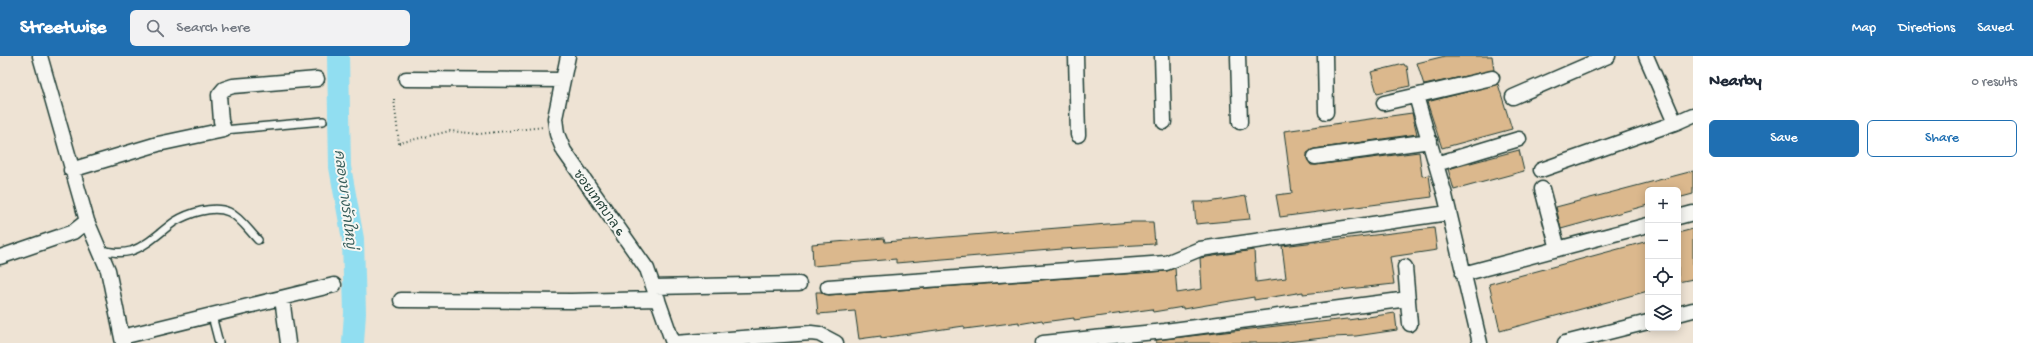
<!DOCTYPE html>
<html lang="en">
<head>
<meta charset="utf-8">
<style>
	body { margin:0; font-family:"Gochi Hand","Playpen Sans Thai",sans-serif; background:#f2f2f3; color:#1f2937 }
	.controls { position:absolute; right:12px; bottom:12px; display:grid; overflow:hidden; border-radius:6px; box-shadow:0 2px 10px #0003 }
	.controls button { width:36px; height:36px; display:grid; place-items:center; padding:0; border:0; border-bottom:1px solid #e0e1e3; background:#fff; color:#1f2937; font:20px sans-serif }
	.list { margin:0; padding:0; list-style:none }
	h2 { display:flex; justify-content:space-between; align-items:center; height:52px; margin:0; padding:0 16px; font-size:17px }
	h2 small { font-size:13px; font-weight:400; color:#747a83 }
	.actions { display:flex; gap:8px; padding:12px 16px }
	.actions a { flex:1; padding:9px 0; border:1px solid #1f6fb2; border-radius:6px; text-align:center; font-size:14px; color:#1f6fb2 }
	.actions .main { background:#1f6fb2; color:#fff }
	.icon { flex:none; width:22px; height:22px; fill:none; stroke:currentColor; stroke-width:2; stroke-linecap:round; stroke-linejoin:round }
	.map { position:relative; flex:none; width:1693px; height:287px; overflow:hidden }
	header { display:flex; align-items:center; gap:24px; box-sizing:border-box; height:56px; padding:0 20px; background:#1f6fb2; color:#fff }
	header strong { font-size:19px }
	nav { display:flex; gap:22px; margin-inline-start:auto; font-size:14px }
	.search { width:280px; height:36px; background:#f2f2f3; display:flex; align-items:center; gap:10px; box-sizing:border-box; padding:0 14px; border-radius:6px; color:#747a83; font-size:15px }
	main { display:flex }
	aside { flex:1; background:#fff }
	.map>svg:first-child { display:block }
	.lines { fill:none; stroke-linecap:round; stroke-linejoin:round }
	.river { stroke:#91def1; stroke-width:22 }
	.building { fill:#dbb88d; stroke:#1f3d34 }
	.lane-casing { stroke:#1f3d34; stroke-width:10 }
	.street-casing { stroke:#1f3d34; stroke-width:17 }
	.path { stroke:#1f3d34; stroke-width:2; stroke-dasharray:1 3; stroke-linecap:butt }
	.lane { stroke:#f6f6f2; stroke-width:7 }
	.street { stroke:#f6f6f2; stroke-width:14 }
	.labels { text-anchor:middle; stroke-width:4; stroke-linejoin:round; paint-order:stroke }
	.street-label { font-size:13px; fill:#1f3d34; stroke:#f6f6f2 }
	.water-label { font-size:14px; font-style:italic; fill:#365d5a; stroke:#f6f6f2 }
</style>
</head>
<body>
<header>
<strong>Streetwise</strong>
<div class="search"><svg class="icon" aria-label="search" viewBox="0 0 24 24"><circle cx="10" cy="10" r="6"/><path d="M15 15l6 6"/></svg>Search here</div>
<nav><a>Map</a><a>Directions</a><a>Saved</a></nav>
</header>
<main>
<div class="map">
<svg width="1693" height="287" viewBox="0 0 1693 287">
	<rect width="100%" height="100%" fill="#eee3d4"/>
	<filter id="ink" filterUnits="userSpaceOnUse"><feTurbulence type="fractalNoise" baseFrequency=".025" numOctaves="2"/><feDisplacementMap in="SourceGraphic" scale="8" xChannelSelector="R" yChannelSelector="G"/><feConvolveMatrix kernelMatrix="1 2 1 2 8 2 1 2 1" color-interpolation-filters="sRGB"/></filter>
	<g filter="url(#ink)">
		<g class="lines">
			<!-- river -->
			<path class="river" d="M 338,0 L 340,111 L 353,183 L 355,257 L 353,287"/>
		</g>
		<!-- building -->
		<path class="building" d="M 1445,0 L 1492,0 L 1494,14 L 1424,29 L 1417,7 Z
			M 1404,8 L 1405,10 L 1407,10 L 1410,30 L 1377,37 L 1371,16 Z
			M 1498,28 L 1512,73 L 1442,92 L 1427,46 Z
			M 1412,57 L 1417,78 L 1314,93 L 1307,97 L 1307,103 L 1311,109 L 1316,109 L 1419,96 L 1422,120 L 1429,119 L 1432,141 L 1280,161 L 1276,139 L 1292,137 L 1284,75 Z
			M 1519,94 L 1524,115 L 1454,134 L 1448,113 Z
			M 1693,115 L 1693,138 L 1678,142 L 1678,134 L 1648,134 L 1648,149 L 1561,173 L 1556,151 Z
			M 1246,140 L 1250,163 L 1196,168 L 1194,146 L 1209,146 Z
			M 1132,166 L 1153,166 L 1155,188 L 1062,193 L 896,207 L 896,203 L 813,210 L 812,188 L 884,182 L 885,186 Z
			M 1434,172 L 1437,194 L 1390,201 L 1394,228 L 1303,238 L 1303,236 L 1254,244 L 1254,241 L 1183,253 L 1183,251 L 1153,256 L 1152,253 L 1074,264 L 1074,262 L 1043,266 L 1042,264 L 1019,268 L 1019,266 L 965,273 L 964,270 L 881,282 L 881,280 L 859,283 L 855,255 L 818,258 L 816,236 L 821,236 L 829,239 L 1167,215 L 1175,212 L 1177,237 L 1202,233 L 1200,202 L 1254,194 L 1256,226 L 1286,222 L 1282,190 Z
			M 1693,173 L 1693,223 L 1678,226 L 1678,177 Z
			M 1648,185 L 1648,235 L 1500,275 L 1489,228 Z
			M 1395,257 L 1397,274 L 1356,280 L 1332,281 L 1278,287 L 1156,287 L 1156,284 L 1294,268 L 1294,269 L 1347,263 L 1348,264 Z"/>
		<g class="lines">
			<defs>
				<path id="lane" d="M 224,74 L 323,65
					M 101,194 C 111,196 120,198 131,195 C 147,190 160,176 174,166 C 189,157 213,149 229,156 C 240,161 250,176 258,184
					M 212,260 L 219,287"/>
				<path id="street" d="M 568,0 L 555,62 L 557,78 L 564,95 L 647,213 L 673,287
					M 1076,0 L 1078,79
					M 1162,0 L 1164,66
					M 1238,0 L 1240,66
					M 1325,0 L 1326,56
					M 1646,0 L 1675,67 L 1693,59
					M 406,23 L 563,24
					M 1416,40 L 1445,139 L 1480,287
					M 1513,41 L 1608,0
					M 1384,47 L 1492,22
					M 1315,101 L 1430,85
					M 1436,108 L 1519,83
					M 71,114 L 158,88 L 224,74 L 221,65 L 219,39 L 224,33 L 233,30 L 317,23
					M 1541,114 L 1675,67
					M 1542,133 L 1558,193
					M 1678,161 L 1693,157
					M 87,165 L 108,214 L 123,287
					M 0,201 L 73,176 L 87,165 L 40,0
					M 1405,211 L 1410,268
					M 1463,218 L 1648,169
					M 654,231 L 799,228
					M 828,231 L 1166,207 L 1200,193 L 1448,157
					M 282,242 L 288,287
					M 401,244 L 571,245 L 658,243
					M 1678,258 L 1693,254
					M 122,281 L 334,229
					M 675,287 L 811,277 L 819,278 L 836,287
					M 1043,287 L 1165,275 L 1408,243
					M 1565,287 L 1648,266"/>
			</defs>
			<!-- lane casing -->
			<use href="#lane" class="lane-casing"/>
			<!-- street casing -->
			<use href="#street" class="street-casing"/>
			<!-- path -->
			<path class="path" d="M 394,43 L 399,87 L 450,75 L 479,78 L 544,71"/>
			<!-- lane -->
			<use href="#lane" class="lane"/>
			<!-- street -->
			<use href="#street" class="street"/>
		</g>
	</g>
	<g class="labels">
		<!-- street labels -->
		<g class="street-label">
			<text transform="translate(600 146) rotate(54)" y="5">ซอยเทศบาล 6</text>
		</g>
		<!-- water labels -->
		<g class="water-label">
			<text transform="translate(346 143) rotate(83)" y="5">คลองบางรักใหญ่</text>
		</g>
	</g>
</svg>
<div class="controls">
<button>+</button>
<button>−</button>
<button><svg class="icon" aria-label="locate" viewBox="0 0 24 24"><circle cx="12" cy="12" r="6"/><path d="M12 2v4M12 18v4M2 12h4M18 12h4"/></svg></button>
<button><svg class="icon" aria-label="layers" viewBox="0 0 24 24"><path d="M12 4l9 5-9 5-9-5zM3 14l9 5 9-5"/></svg></button>
</div>
</div>
<aside>
<h2>Nearby<small>0 results</small></h2>
<ul class="list">
</ul>
<div class="actions"><a class="main">Save</a><a>Share</a></div>
</aside>
</main>
</body>
</html>
